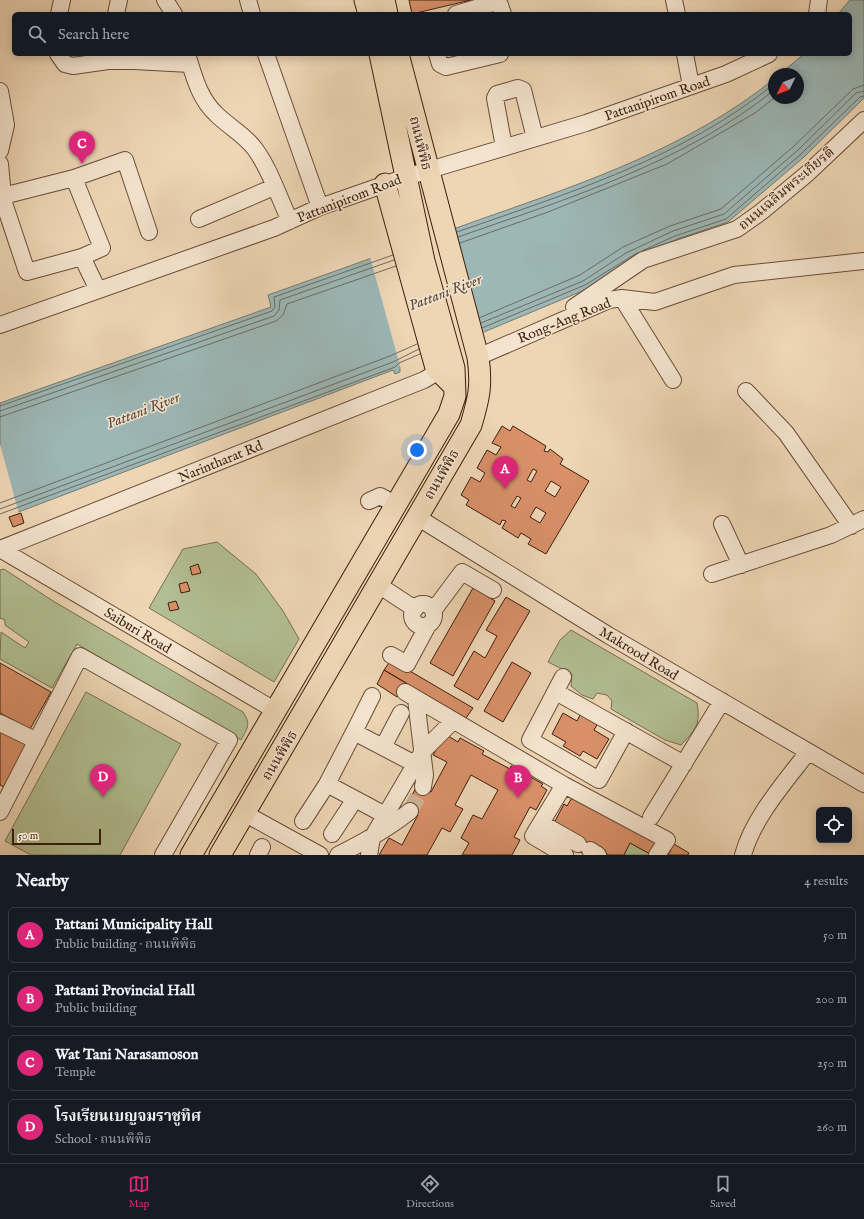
<!DOCTYPE html>
<html lang="en">
<head>
<meta charset="utf-8">
<style>
	body { margin:0; font-family:"IM FELL English","Noto Serif Thai",serif; background:#242831; color:#f1f3f6 }
	.controls { position:absolute; right:12px; bottom:12px; display:grid; overflow:hidden; border-radius:6px; box-shadow:0 2px 10px #0003 }
	.controls button { width:36px; height:36px; display:grid; place-items:center; padding:0; border:0; border-bottom:1px solid #363941; background:#171b24; color:#f1f3f6; font:20px sans-serif }
	.compass { position:absolute; left:768px; top:68px; width:36px; height:36px; border-radius:50%; background:#171b24; box-shadow:0 2px 10px #0003; rotate:227deg }
	.scale { position:absolute; left:12px; bottom:10px; width:89px; box-sizing:border-box; padding-left:4px; border:2px solid #3e1f0c; border-top:0; font-size:11px; line-height:14px; white-space:nowrap; color:#3e1f0c; -webkit-text-stroke:3px #f4e4cf; paint-order:stroke }
	.you { position:absolute; left:417px; top:450px; width:14px; height:14px; margin:-10px; border:3px solid #fff; border-radius:50%; background:#1a73e8; box-shadow:0 0 0 6px #1a73e833 }
	.badge { display:grid; place-items:center; width:26px; height:26px; border-radius:50%; background:#db2777; color:#fff; font-size:13px; font-weight:700 }
	.pin { position:absolute; translate:-50% -33px; filter:drop-shadow(0 1px 2px #0008) }
	.pin::after { content:''; position:absolute; top:21px; width:14px; height:12px; background:inherit; clip-path:polygon(0 0,100% 0,50% 100%) }
	.list { margin:0; padding:0; list-style:none }
	h2 { display:flex; justify-content:space-between; align-items:center; height:52px; margin:0; padding:0 16px; font-size:17px }
	h2 small { font-size:13px; font-weight:400; color:#9ea1a6 }
	.list li { display:grid; grid-template-columns:26px 1fr auto; gap:12px; align-items:center; box-sizing:border-box; height:56px; margin:0 8px 8px; padding:0 8px; border:1px solid #363941; border-radius:6px }
	.list b { display:block; font-size:15px; white-space:nowrap }
	.list p { margin:0; font-size:13px; white-space:nowrap; color:#9ea1a6 }
	.list em { font-size:13px; font-style:normal; color:#9ea1a6 }
	.icon { flex:none; width:22px; height:22px; fill:none; stroke:currentColor; stroke-width:2; stroke-linecap:round; stroke-linejoin:round }
	.map { position:relative; flex:none; width:864px; height:855px; overflow:hidden }
	.search { position:absolute; background:#171b24; box-shadow:0 2px 10px #0003; left:12px; right:12px; top:12px; height:44px; display:flex; align-items:center; gap:10px; box-sizing:border-box; padding:0 14px; border-radius:6px; color:#9ea1a6; font-size:15px }
	.sheet { height:308px; background:#171b24 }
	nav { display:flex; justify-content:space-around; align-items:center; box-sizing:border-box; height:56px; border-top:1px solid #363941; background:#171b24; font-size:11px; color:#9ea1a6 }
	nav a { display:grid; justify-items:center; gap:2px }
	nav .on { color:#db2777 }
	.map>svg:first-child { display:block }
	.green { fill:#b2bf93; stroke:#786f50 }
	.water { fill:#9cb7b6; stroke:#767a72 }
	.pier { fill:#eed6b5 }
	.lines { fill:none; stroke-linecap:round; stroke-linejoin:round }
	.shore { stroke:#6d6b61; stroke-width:1 }
	.building { fill:#d99069; stroke:#3e1f0c; fill-rule:evenodd }
	.minor-tunnel { stroke:#cbb193; stroke-width:16; stroke-dasharray:16 8; stroke-linecap:butt }
	.minor-casing { stroke:#6a4d36; stroke-width:18 }
	.major-casing { stroke:#3e1f0c; stroke-width:23 }
	.minor { stroke:#f4e4cf; stroke-width:16 }
	.major { stroke:#eed6b5; stroke-width:21 }
	.labels { text-anchor:middle; stroke-width:3; stroke-linejoin:round; paint-order:stroke }
	.street-label { font-size:14px; fill:#3e1f0c; stroke:#f4e4cf }
	.water-label { font-size:15px; font-style:italic; fill:#5a4d3f; stroke:#f4e4cf }
</style>
</head>
<body>
<div class="map">
<svg width="864" height="855" viewBox="0 0 864 855">
	<rect width="100%" height="100%" fill="#eed6b5"/>
	<filter id="stains"><feTurbulence type="fractalNoise" baseFrequency=".005" numOctaves="4"/><feColorMatrix values="0 0 0 0 .2 0 0 0 0 .09 0 0 0 0 .02 0 0 0 .5 -.17"/></filter>
	<radialGradient id="worn" r=".72"><stop offset=".6" stop-color="#630" stop-opacity="0"/><stop offset="1" stop-color="#630" stop-opacity=".3"/></radialGradient>
	<!-- green -->
	<path class="green" d="M 217,542 L 256,574 L 283,611 L 299,639 L 274,682 L 149,608 L 183,549 Z
		M 4,569 L 53,601 L 243,712 C 251,724 248,727 241,740 L 77,644 L 52,688 L 0,659 L 1,632 L 25,648 L 29,642 L 5,625 L 5,620 L 1,618 L 0,619 L 0,570 Z
		M 571,630 L 697,703 C 701,725 695,730 681,745 L 665,740 L 611,709 L 612,701 L 607,695 L 597,693 L 593,699 L 582,695 L 571,686 L 572,674 L 548,662 L 560,640 Z
		M 86,692 L 181,744 L 120,855 L 31,855 L 5,841 Z
		M 630,843 L 652,855 L 624,855 Z"/>
	<!-- water -->
	<path class="water" d="M 850,0 L 864,0 L 864,98 L 804,157 L 728,222 L 677,239 L 631,261 L 587,289 L 400,367 L 400,372 L 395,374 L 393,370 L 0,519 L 0,403 L 271,307 L 268,295 C 341,269 414,243 487,217 C 587,182 691,146 774,79 L 774,98 L 798,98 L 798,74 L 780,74 L 804,54 L 850,54 L 850,14 L 838,14 Z"/>
	<!-- pier -->
	<path class="pier" d="M 452,228 L 484,334 L 402,368 L 402,373 L 370,257 Z
		M 0,444 L 19,514 L 0,521 Z"/>
	<g class="lines">
		<!-- shore -->
		<path class="shore" d="M 457,232 C 566,194 683,158 774,84
			M 458,237 C 564,200 686,162 774,90
			M 460,243 L 548,212 L 667,164 L 755,113 L 774,98
			M 642,251 L 675,236 L 726,219 L 801,154 L 860,97 L 864,96
			M 479,318 L 580,275 L 623,247 L 670,226 L 721,209 L 794,146 L 853,89 L 864,85
			M 481,323 L 583,281 L 626,253 L 673,231 L 724,214 L 798,150 L 856,93 L 864,91
			M 482,328 L 585,285 L 637,253
			M 0,406 L 272,311 L 275,307 L 274,297 L 393,255
			M 0,411 L 274,316 L 279,310 L 280,300 L 394,260
			M 0,417 L 276,321 L 283,315 L 287,304 L 396,266
			M 0,503 L 390,356 L 417,344
			M 0,509 L 393,362 L 419,349
			M 0,514 L 395,367 L 399,363 L 420,354"/>
	</g>
	<!-- building -->
	<path class="building" d="M 409,0 L 471,0 L 412,14 Z
		M 502,426 L 510,431 L 513,426 L 546,446 L 544,451 L 548,452 L 550,449 L 563,459 L 560,464 L 589,481 L 546,554 L 528,544 L 531,539 L 521,533 L 518,538 L 502,528 L 506,521 L 502,520 L 500,525 L 466,505 L 469,500 L 461,495 L 471,477 L 480,482 L 485,473 L 477,468 L 487,450 L 496,455 L 501,447 L 492,443 ZM 533,469 L 537,471 L 531,482 L 527,480 ZM 551,481 L 561,487 L 555,497 L 545,491 ZM 517,496 L 521,498 L 515,508 L 511,506 ZM 536,507 L 546,513 L 540,523 L 530,517 Z
		M 21,513 L 24,523 L 13,527 L 9,517 Z
		M 198,564 L 201,573 L 192,575 L 190,567 Z
		M 187,582 L 190,591 L 181,593 L 179,584 Z
		M 473,588 L 495,601 L 453,676 L 430,663 Z
		M 506,597 L 530,611 L 478,700 L 454,686 L 474,651 L 485,658 L 497,636 L 486,630 Z
		M 176,601 L 179,609 L 170,611 L 168,603 Z
		M 391,660 L 473,708 L 466,718 L 384,670 Z
		M 512,662 L 531,673 L 503,722 L 484,711 Z
		M 0,663 L 51,692 L 30,729 L 0,713 Z
		M 384,670 L 406,683 L 397,697 L 377,684 Z
		M 563,713 L 577,721 L 581,713 L 598,723 L 594,730 L 609,739 L 597,759 L 583,751 L 580,756 L 563,746 L 566,742 L 552,734 Z
		M 0,731 L 27,745 L 4,787 L 0,785 Z
		M 445,734 L 458,742 L 460,738 L 484,751 L 482,754 L 510,769 L 511,766 L 543,784 L 541,786 L 547,790 L 536,810 L 530,807 L 514,837 L 520,840 L 512,855 L 462,855 L 469,843 L 461,838 L 473,815 L 482,819 L 498,790 L 471,775 L 455,805 L 463,809 L 450,832 L 442,828 L 427,855 L 379,855 L 389,838 L 402,845 L 418,815 L 405,808 L 418,784 L 431,792 L 447,762 L 433,755 Z
		M 573,796 L 658,843 L 652,855 L 630,843 L 624,855 L 609,855 L 592,846 L 586,855 L 575,849 L 554,823 L 564,804 L 567,806 Z
		M 674,844 L 689,853 L 688,855 L 668,855 Z"/>
	<g class="lines">
		<!-- minor-tunnel -->
		<path class="minor-tunnel" d="M 410,811 L 423,787"/>
		<defs>
			<path id="minor" d="M 165,0 L 174,14
				M 248,0 L 252,14
				M 674,0 L 677,14
				M 59,14 L 62,0
				M 116,14 L 119,0
				M 456,14 L 496,2 L 500,5 L 503,14
				M 817,14 L 819,0
				M 58,54 L 65,64 L 73,66 L 108,61 L 134,61 L 190,64
				M 187,54 C 194,76 199,98 216,114 C 229,127 244,134 255,149 C 270,169 279,198 290,221
				M 266,54 L 320,207
				M 437,54 L 440,64 L 446,67 L 500,54
				M 685,54 L 691,86
				M 0,91 L 6,125 L 0,151
				M 504,147 L 495,98 L 497,94 L 518,88 L 523,90 L 535,138
				M 0,164 L 3,196
				M 74,178 L 102,248 L 82,257 L 98,290
				M 199,219 L 274,187
				M 82,257 L 27,272 L 5,206 L 3,196 L 74,178 L 125,160 L 149,232
				M 622,298 L 673,380
				M 574,307 L 643,260 L 737,229 L 761,212 L 808,173 L 864,120
				M 0,325 L 274,228 L 320,207 L 406,177 L 586,123 L 726,74 L 769,54
				M 478,357 L 609,300 L 622,298 L 655,302 L 734,275 L 864,261
				M 746,391 L 786,433 L 851,526
				M 369,501 L 380,496 L 395,504
				M 417,517 L 608,635 L 864,784
				M 722,524 L 741,565
				M 0,549 L 424,380 L 439,371
				M 0,549 L 276,711
				M 712,574 L 831,535 L 864,519
				M 377,584 L 415,609
				M412 615a11 11 0 1 1 22 0a11 11 0 1 1-22 0Z
				M 433,611 L 462,572 L 493,590
				M 391,655 L 407,664 L 428,625
				M 563,677 L 530,740 L 599,780 L 626,731
				M 405,692 L 564,785 L 667,840 L 657,855
				M 556,692 L 684,764
				M 416,699 L 425,775 L 423,787
				M 0,723 L 37,741
				M 354,732 L 372,696
				M 383,747 L 401,713
				M 564,785 L 533,836 L 565,855
				M 0,812 L 80,656 L 229,740 L 163,855
				M 244,813 L 320,855
				M 385,815 L 327,784 L 354,732 L 415,764
				M 651,817 L 722,701
				M 303,821 L 327,784
				M 541,823 L 578,844
				M 332,834 L 355,799
				M 590,850 L 598,855
				M 258,855 L 262,847
				M 338,855 C 364,842 388,829 410,811
				M 369,855 L 372,838 L 423,751 L 453,721
				M 743,855 C 753,818 785,782 808,752"/>
			<path id="major" d="M 365,0 L 369,14
				M 384,0 L 387,14
				M 385,184 L 436,368 L 454,386
				M 191,855 L 449,414 L 455,396 L 454,368 L 424,261 L 380,54
				M 220,855 L 471,425 C 479,398 482,385 478,357 L 398,54"/>
		</defs>
		<!-- minor casing -->
		<use href="#minor" class="minor-casing"/>
		<!-- major casing -->
		<use href="#major" class="major-casing"/>
		<!-- minor -->
		<use href="#minor" class="minor"/>
		<!-- major -->
		<use href="#major" class="major"/>
	</g>
	<g class="labels">
		<!-- street labels -->
		<g class="street-label">
			<text transform="translate(657 98) rotate(-19)" y="5">Pattanipirom Road</text>
			<text transform="translate(421 143) rotate(76)" y="5">ถนนพิพิธ</text>
			<text transform="translate(786 188) rotate(-40)" y="5">ถนนเฉลิมพระเกียรติ</text>
			<text transform="translate(349 198) rotate(-21)" y="5">Pattanipirom Road</text>
			<text transform="translate(564 320) rotate(-22)" y="5">Rong-Ang Road</text>
			<text transform="translate(220 461) rotate(-22)" y="5">Narintharat Rd</text>
			<text transform="translate(441 474) rotate(-60)" y="5">ถนนพิพิธ</text>
			<text transform="translate(138 630) rotate(31)" y="5">Saiburi Road</text>
			<text transform="translate(639 653) rotate(31)" y="5">Makrood Road</text>
			<text transform="translate(279 755) rotate(-59)" y="5">ถนนพิพิธ</text>
		</g>
		<!-- water labels -->
		<g class="water-label">
			<text transform="translate(445 292) rotate(-21)" y="5">Pattani River</text>
			<text transform="translate(143 410) rotate(-21)" y="5">Pattani River</text>
		</g>
	</g>
	<rect width="100%" height="100%" filter="url(#stains)"/>
	<rect width="100%" height="100%" fill="url(#worn)"/>
</svg>
<div class="controls">
<button><svg class="icon" aria-label="locate" viewBox="0 0 24 24"><circle cx="12" cy="12" r="6"/><path d="M12 2v4M12 18v4M2 12h4M18 12h4"/></svg></button>
</div>
<svg class="compass" viewBox="-18 -18 36 36"><path d="M0-13l5 13h-10z" fill="#e53935"/><path d="M0 13l5-13h-10z" fill="#9ea1a6"/></svg>
<div class="scale">50 m</div>
<div class="you"></div>
<div class="pin badge" style="left:505px;top:489px">A</div>
<div class="pin badge" style="left:518px;top:798px">B</div>
<div class="pin badge" style="left:82px;top:164px">C</div>
<div class="pin badge" style="left:103px;top:797px">D</div>
<div class="search"><svg class="icon" aria-label="search" viewBox="0 0 24 24"><circle cx="10" cy="10" r="6"/><path d="M15 15l6 6"/></svg>Search here</div>
</div>
<section class="sheet">
<h2>Nearby<small>4 results</small></h2>
<ul class="list">
<li><span class="badge">A</span><div><b>Pattani Municipality Hall</b><p>Public building · ถนนพิพิธ</p></div><em>50 m</em></li>
<li><span class="badge">B</span><div><b>Pattani Provincial Hall</b><p>Public building</p></div><em>200 m</em></li>
<li><span class="badge">C</span><div><b>Wat Tani Narasamoson</b><p>Temple</p></div><em>250 m</em></li>
<li><span class="badge">D</span><div><b>โรงเรียนเบญจมราชูทิศ</b><p>School · ถนนพิพิธ</p></div><em>260 m</em></li>
</ul>
</section>
<nav>
<a class="on"><svg class="icon" aria-label="map" viewBox="0 0 24 24"><path d="M3 6l6-2 6 2 6-2v14l-6 2-6-2-6 2zM9 4v14M15 6v14"/></svg>Map</a>
<a><svg class="icon" aria-label="directions" viewBox="0 0 24 24"><path d="M12 3l9 9-9 9-9-9zM9 14v-3h6M13 9l2 2-2 2"/></svg>Directions</a>
<a><svg class="icon" aria-label="saved" viewBox="0 0 24 24"><path d="M7 4h10v16l-5-4-5 4z"/></svg>Saved</a>
</nav>
</body>
</html>
